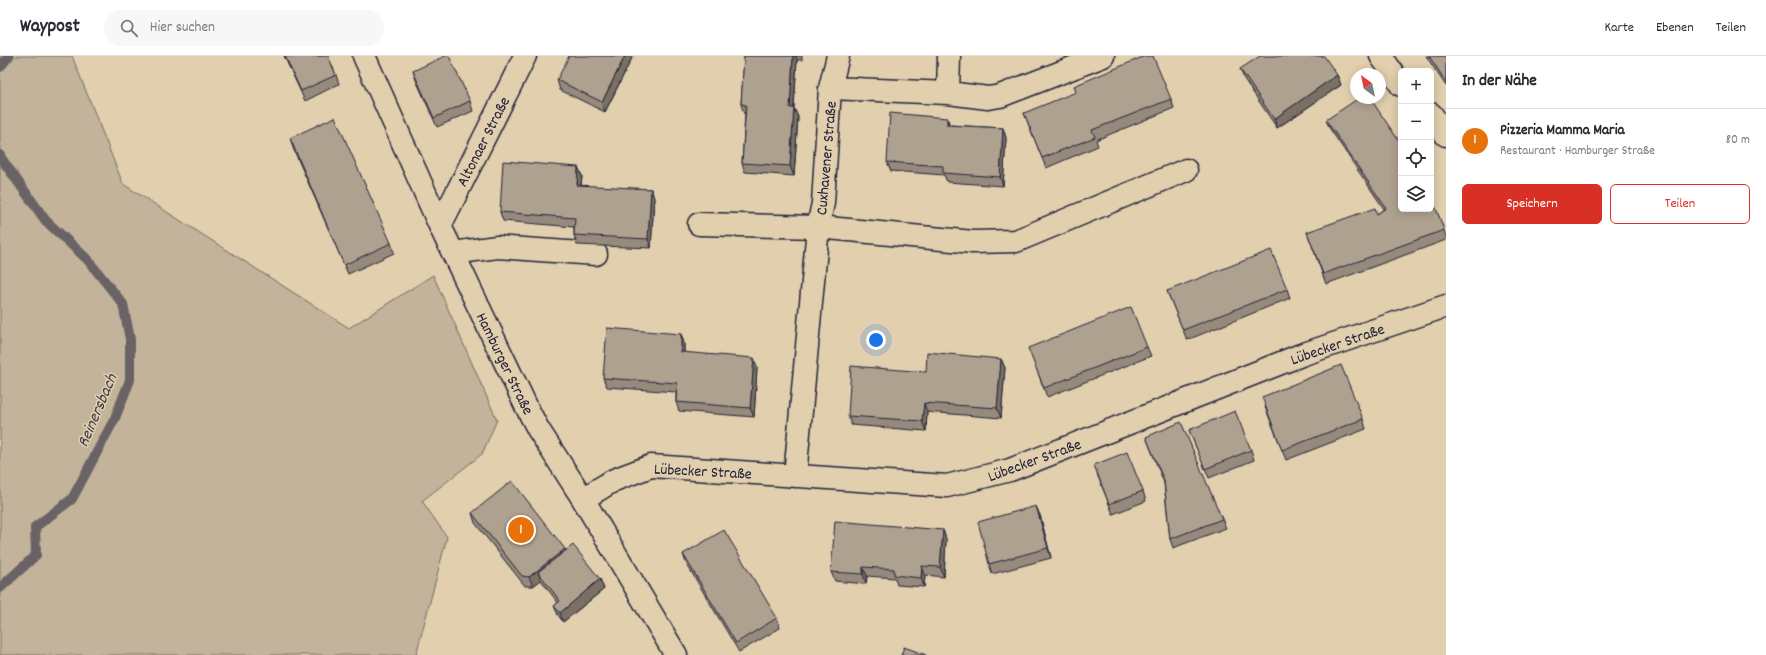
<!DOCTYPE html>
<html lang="de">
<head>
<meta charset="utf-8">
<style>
	body { margin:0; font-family:Dekko,sans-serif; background:#f7f7f7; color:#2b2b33 }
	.controls { position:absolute; right:12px; top:12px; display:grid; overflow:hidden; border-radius:6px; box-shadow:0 2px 10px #0003 }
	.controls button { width:36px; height:36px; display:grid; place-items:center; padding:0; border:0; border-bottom:1px solid #e1e1e2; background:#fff; color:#2b2b33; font:20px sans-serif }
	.compass { position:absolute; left:1350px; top:12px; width:36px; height:36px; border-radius:50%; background:#fff; box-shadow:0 2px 10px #0003; rotate:327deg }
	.you { position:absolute; left:876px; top:284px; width:14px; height:14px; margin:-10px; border:3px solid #fff; border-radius:50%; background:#1a73e8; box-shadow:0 0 0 6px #1a73e833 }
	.badge { display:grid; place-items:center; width:26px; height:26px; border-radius:50%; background:#d93025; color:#fff; font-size:13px; font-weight:700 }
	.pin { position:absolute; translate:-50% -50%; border:2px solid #fff; box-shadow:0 1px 4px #0006 }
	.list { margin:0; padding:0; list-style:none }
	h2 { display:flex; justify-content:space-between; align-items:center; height:52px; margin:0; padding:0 16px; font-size:17px }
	h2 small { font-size:13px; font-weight:400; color:#7c7c81 }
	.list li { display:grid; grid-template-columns:26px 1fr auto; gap:12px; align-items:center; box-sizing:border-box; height:64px; padding:0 16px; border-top:1px solid #e1e1e2 }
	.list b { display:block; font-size:15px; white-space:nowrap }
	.list p { margin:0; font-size:13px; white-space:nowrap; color:#7c7c81 }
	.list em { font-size:13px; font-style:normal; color:#7c7c81 }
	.actions { display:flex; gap:8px; padding:12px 16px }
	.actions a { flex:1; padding:9px 0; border:1px solid #d93025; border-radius:6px; text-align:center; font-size:14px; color:#d93025 }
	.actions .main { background:#d93025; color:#fff }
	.icon { flex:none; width:22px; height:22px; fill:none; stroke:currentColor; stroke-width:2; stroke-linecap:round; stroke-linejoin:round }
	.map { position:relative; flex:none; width:1446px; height:599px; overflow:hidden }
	header { display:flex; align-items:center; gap:24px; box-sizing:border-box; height:56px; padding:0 20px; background:#fff; border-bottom:1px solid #e1e1e2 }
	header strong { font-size:19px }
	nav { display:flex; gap:22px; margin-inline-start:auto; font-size:14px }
	.search { width:280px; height:36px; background:#f7f7f7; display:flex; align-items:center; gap:10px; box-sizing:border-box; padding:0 14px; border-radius:22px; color:#7c7c81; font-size:15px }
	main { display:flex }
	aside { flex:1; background:#fff }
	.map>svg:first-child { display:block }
	.green { fill:#c2b39a; stroke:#726a6a }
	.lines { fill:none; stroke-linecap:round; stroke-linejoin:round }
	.stream { stroke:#6b6366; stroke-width:10 }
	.minor-casing { stroke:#22223b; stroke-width:25 }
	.minor { stroke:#e1cfad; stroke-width:22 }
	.wall { fill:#968a7b; stroke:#22223b }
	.shaded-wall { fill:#7a7164; stroke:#22223b }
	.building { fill:#afa18f; stroke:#22223b }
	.labels { text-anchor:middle; stroke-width:3; stroke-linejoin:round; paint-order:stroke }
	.street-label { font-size:16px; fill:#22223b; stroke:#e1cfad }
	.water-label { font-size:17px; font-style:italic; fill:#403d4d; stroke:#e1cfad }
</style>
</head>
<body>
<header>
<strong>Waypost</strong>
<div class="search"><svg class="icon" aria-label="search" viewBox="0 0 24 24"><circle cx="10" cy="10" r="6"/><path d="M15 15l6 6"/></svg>Hier suchen</div>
<nav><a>Karte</a><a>Ebenen</a><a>Teilen</a></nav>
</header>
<main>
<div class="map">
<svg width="1446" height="599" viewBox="0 0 1446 599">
	<rect width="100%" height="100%" fill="#e1cfad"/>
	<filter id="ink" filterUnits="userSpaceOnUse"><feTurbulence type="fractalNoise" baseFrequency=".025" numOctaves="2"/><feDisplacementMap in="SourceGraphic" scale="8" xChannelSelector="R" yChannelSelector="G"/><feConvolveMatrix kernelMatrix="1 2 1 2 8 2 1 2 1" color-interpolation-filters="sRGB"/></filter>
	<g filter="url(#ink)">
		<!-- green -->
		<path class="green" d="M 0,0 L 72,0 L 123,128 L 349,272 L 433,219 L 497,364 L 482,398 L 422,445 L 447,481 L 416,599 L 0,599 Z"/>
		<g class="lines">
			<!-- stream -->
			<path class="stream" d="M 0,11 L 9,0
				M 0,99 L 1,102 L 46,165 L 87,203 L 123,248 L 130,283 L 130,324 L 115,362 L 72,443 L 35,471 L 36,499 L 0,532"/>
			<defs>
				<path id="minor" d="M 364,0 L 440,170 L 526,350 L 538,373 L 583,443 L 676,599
					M 838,0 L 830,32 L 948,37 L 949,0
					M 1381,0 L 1401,29
					M 948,37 L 988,42 L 1000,40 L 1103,0
					M 1431,58 L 1446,79
					M 699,168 L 818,171 L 973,186 L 1016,185 L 1186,114
					M 440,170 L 525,0
					M 453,197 L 497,191 L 596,198
					M 795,420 L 818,171 L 823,147 L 830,32
					M 583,443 L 614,424 L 651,410 L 947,430 L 1010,414 L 1301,299 L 1446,250"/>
			</defs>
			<!-- minor casing -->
			<use href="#minor" class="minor-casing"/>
			<!-- minor -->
			<use href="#minor" class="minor"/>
		</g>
		<!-- wall -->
		<path class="wall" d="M 284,0 L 328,0 L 336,19 L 339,28 L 305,45 Z
			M 633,0 L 605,56 L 560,34 L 557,24 Z
			M 744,0 L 802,0 L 802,4 L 797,4 L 794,52 L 798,61 L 794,120 L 745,116 L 742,107 L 745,58 L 744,58 L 741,48 Z
			M 1426,0 L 1446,0 L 1446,30 Z
			M 1240,13 L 1337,19 L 1341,29 L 1277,72 L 1244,23 Z
			M 413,15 L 470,45 L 473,55 L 437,71 L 416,24 Z
			M 1171,43 L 1174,52 L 1096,84 L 1098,90 L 1046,112 L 1024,57 Z
			M 947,62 L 950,69 L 1003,72 L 1006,82 L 1003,130 L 947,126 L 944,119 L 891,115 L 887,106 Z
			M 1326,64 L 1431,139 L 1446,180 L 1446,184 L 1326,228 L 1307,176 L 1377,158 L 1384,153 L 1330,73 Z
			M 290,82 L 391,187 L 394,197 L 348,218 L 293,92 Z
			M 578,111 L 582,120 L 581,130 L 651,133 L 654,142 L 651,192 L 577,189 L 574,179 L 574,171 L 503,165 L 500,156 Z
			M 1287,233 L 1290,242 L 1187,284 L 1167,235 Z
			M 681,278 L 684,287 L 684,297 L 757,312 L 754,361 L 679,355 L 676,346 L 676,336 L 607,331 L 603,322 Z
			M 1147,291 L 1151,300 L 1047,341 L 1032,301 Z
			M 1001,303 L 1005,312 L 1001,362 L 927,356 L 926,375 L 851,369 L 848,360 L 926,316 Z
			M 1265,351 L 1363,363 L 1366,373 L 1286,404 Z
			M 1189,374 L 1251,394 L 1254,404 L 1209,422 Z
			M 1146,381 L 1222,463 L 1226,472 L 1173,492 L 1170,483 L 1164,427 Z
			M 1097,418 L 1143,435 L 1146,445 L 1113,458 Z
			M 472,457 L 565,493 L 566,495 L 600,523 L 604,533 L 563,566 L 558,559 L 554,550 L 558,547 L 541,524 L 533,530 L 525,530 L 475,467 Z
			M 1040,459 L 1051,502 L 992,518 L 989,508 Z
			M 943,474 L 946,483 L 944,521 L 925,519 L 924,531 L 897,529 L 895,522 L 867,520 L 866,528 L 835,525 L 831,516 Z
			M 683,498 L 777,562 L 780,572 L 739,596 L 686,507 Z"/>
		<!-- shaded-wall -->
		<path class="shaded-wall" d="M 625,0 L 633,0 L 605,56 L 602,46 Z
			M 793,0 L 796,0 L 797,4 L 793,61 L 790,52 Z
			M 1337,19 L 1341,29 L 1277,72 L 1274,63 Z
			M 794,52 L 798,61 L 794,120 L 790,110 Z
			M 947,62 L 950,71 L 947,69 Z
			M 1003,72 L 1006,82 L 1003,130 L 1000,121 Z
			M 578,111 L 582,120 L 580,139 L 577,129 Z
			M 651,133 L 654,142 L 651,192 L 648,183 Z
			M 681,278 L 684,287 L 684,306 L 681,296 Z
			M 754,302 L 757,312 L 754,361 L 750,352 Z
			M 1001,303 L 1005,312 L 1001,362 L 997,352 Z
			M 924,347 L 927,356 L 926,375 L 922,365 Z
			M 1036,450 L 1040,459 L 1051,502 L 1048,492 Z
			M 943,474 L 946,483 L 944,521 L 940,511 Z
			M 565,493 L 568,502 L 538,516 L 541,524 L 533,530 L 529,521 Z
			M 922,510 L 925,519 L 924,531 L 921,522 Z
			M 863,511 L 867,520 L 866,528 L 863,518 Z
			M 600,523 L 604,533 L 563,566 L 560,557 Z"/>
		<!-- building -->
		<path class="building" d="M 285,0 L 328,0 L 336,19 L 301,35 Z
			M 445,0 L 449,0 L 470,45 L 434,62 L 413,15 Z
			M 569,0 L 625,0 L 602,46 L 557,24 Z
			M 744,0 L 793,0 L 790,52 L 794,52 L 790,110 L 742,107 L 746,49 L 741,48 Z
			M 1145,0 L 1153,0 L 1171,43 L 1092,74 L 1095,81 L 1042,102 L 1024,57 L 1076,36 L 1074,30 Z
			M 1260,0 L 1324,0 L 1337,19 L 1274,63 L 1240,13 Z
			M 1429,0 L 1446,0 L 1446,26 Z
			M 1359,42 L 1370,42 L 1401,88 L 1401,153 L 1431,153 L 1431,139 L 1444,174 L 1323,218 L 1307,176 L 1375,152 L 1377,158 L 1386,152 L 1326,64 Z
			M 890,57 L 947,62 L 947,69 L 1003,72 L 1000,121 L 943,117 L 943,110 L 887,106 Z
			M 335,61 L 391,187 L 344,209 L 290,82 Z
			M 503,105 L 578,111 L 577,129 L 651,133 L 648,183 L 574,179 L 575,162 L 500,156 Z
			M 1271,194 L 1287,233 L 1183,274 L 1167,235 Z
			M 1131,251 L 1147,291 L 1044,332 L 1028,292 Z
			M 607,272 L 681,278 L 681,296 L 754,302 L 750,352 L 676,346 L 677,327 L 603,322 Z
			M 927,296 L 1001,303 L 997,352 L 924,347 L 922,365 L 848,360 L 851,310 L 926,316 Z
			M 1341,309 L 1363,363 L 1282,394 L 1262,341 Z
			M 1235,355 L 1251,394 L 1205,413 L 1189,374 Z
			M 1181,366 L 1222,463 L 1170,483 L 1164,425 L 1146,381 Z
			M 1127,396 L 1143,435 L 1109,448 L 1094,409 Z
			M 512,425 L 565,493 L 529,521 L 522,520 L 472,457 Z
			M 1036,450 L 1048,492 L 989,508 L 978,466 Z
			M 835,465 L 943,474 L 940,511 L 922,510 L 921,522 L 894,519 L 894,513 L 863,511 L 863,518 L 831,516 Z
			M 724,474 L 777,562 L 736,587 L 683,498 Z
			M 573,489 L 600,523 L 560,557 L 554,550 L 560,545 L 538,516 Z
			M 904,591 L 926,599 L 901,599 Z"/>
	</g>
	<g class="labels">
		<!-- street labels -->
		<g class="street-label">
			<text transform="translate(482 85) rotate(-63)" y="6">Altonaer Straße</text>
			<text transform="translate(825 102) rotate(-85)" y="6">Cuxhavener Straße</text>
			<text transform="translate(1337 287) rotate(-19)" y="6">Lübecker Straße</text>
			<text transform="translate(506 307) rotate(64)" y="6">Hamburger Straße</text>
			<text transform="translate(1034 403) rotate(-20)" y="6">Lübecker Straße</text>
			<text transform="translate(703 414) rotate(3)" y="6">Lübecker Straße</text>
		</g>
		<!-- water labels -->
		<g class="water-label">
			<text transform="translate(96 354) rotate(-67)" y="6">Reinersbach</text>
		</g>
	</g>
</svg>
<div class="controls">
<button>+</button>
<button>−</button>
<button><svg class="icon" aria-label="locate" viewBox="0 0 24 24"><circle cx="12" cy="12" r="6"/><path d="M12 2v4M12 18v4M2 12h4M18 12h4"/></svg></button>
<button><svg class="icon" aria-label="layers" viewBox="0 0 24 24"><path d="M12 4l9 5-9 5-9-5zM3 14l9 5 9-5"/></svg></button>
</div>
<svg class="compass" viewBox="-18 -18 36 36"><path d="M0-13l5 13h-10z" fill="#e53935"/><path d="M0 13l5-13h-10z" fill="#7c7c81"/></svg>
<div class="you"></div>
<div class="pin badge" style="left:521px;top:474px;background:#e8710a">1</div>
</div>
<aside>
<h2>In der Nähe<small></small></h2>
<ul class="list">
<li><span class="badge" style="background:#e8710a">1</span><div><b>Pizzeria Mamma Maria</b><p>Restaurant · Hamburger Straße</p></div><em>80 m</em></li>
</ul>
<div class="actions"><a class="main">Speichern</a><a>Teilen</a></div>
</aside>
</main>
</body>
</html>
